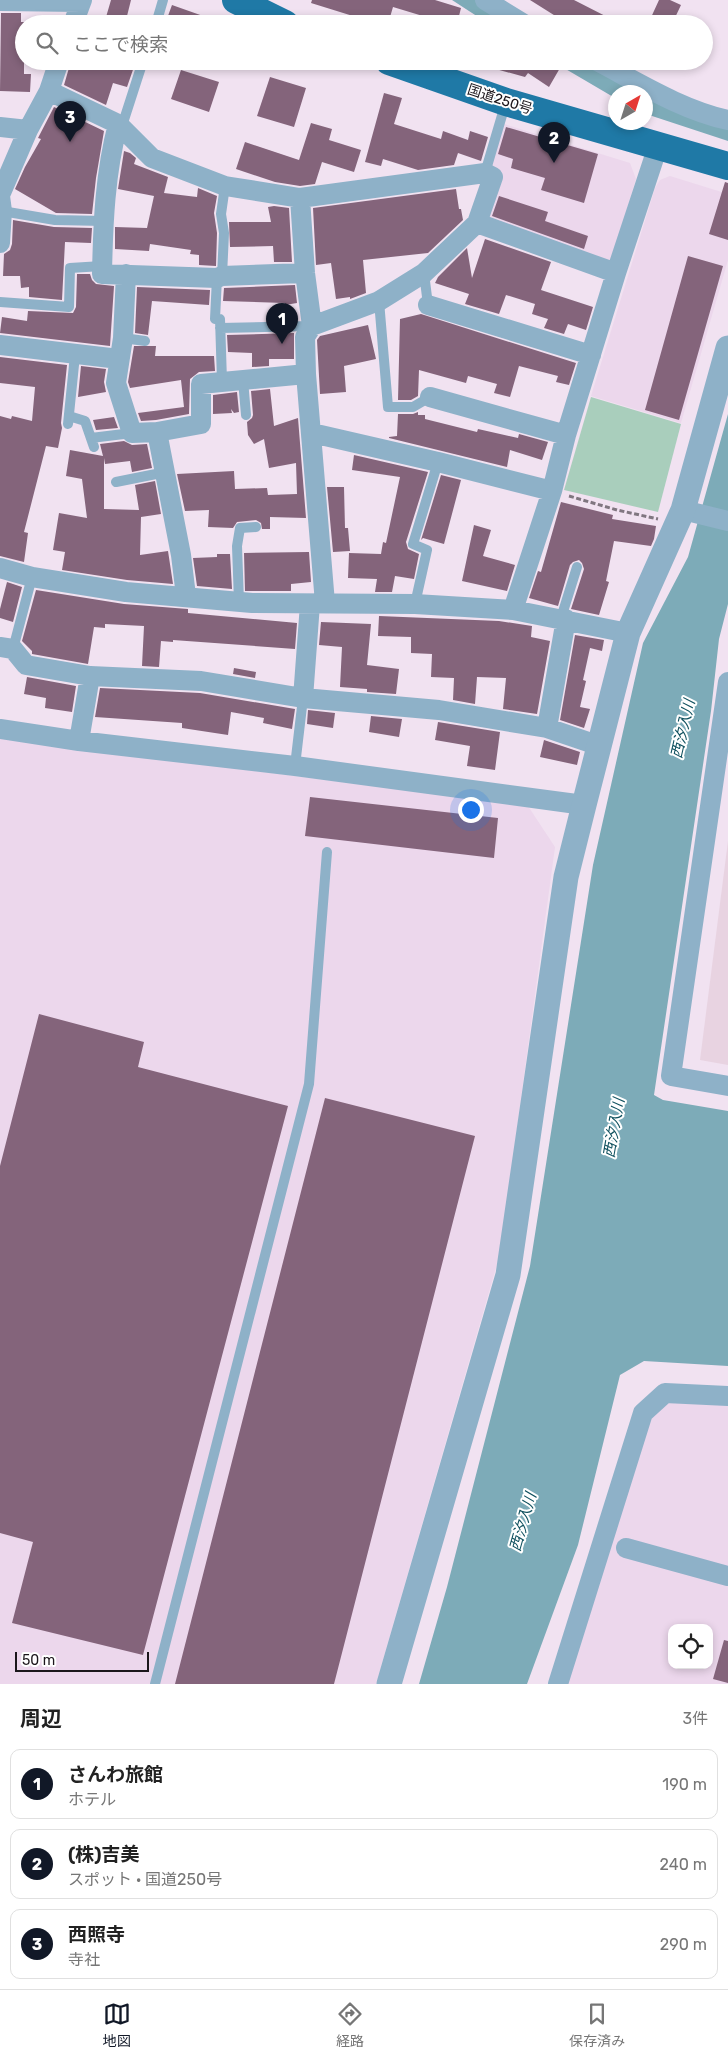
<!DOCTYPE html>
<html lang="ja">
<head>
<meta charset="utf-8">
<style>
	body { margin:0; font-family:Rubik,"Noto Sans JP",sans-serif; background:#f2f2f2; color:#222 }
	.controls { position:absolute; right:15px; bottom:15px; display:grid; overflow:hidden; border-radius:10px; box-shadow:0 2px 8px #0003 }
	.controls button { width:45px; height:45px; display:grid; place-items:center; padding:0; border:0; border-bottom:1px solid #e0e0e0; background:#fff; color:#222; font:25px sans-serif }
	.compass { position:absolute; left:608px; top:85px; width:45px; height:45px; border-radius:50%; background:#fff; box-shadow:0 2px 8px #0003; rotate:39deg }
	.scale { position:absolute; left:15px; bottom:12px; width:134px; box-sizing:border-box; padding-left:5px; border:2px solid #1b161b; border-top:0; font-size:14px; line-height:18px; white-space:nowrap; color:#1b161b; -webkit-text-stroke:4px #fff; paint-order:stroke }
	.you { position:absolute; left:470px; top:809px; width:18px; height:18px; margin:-12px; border:4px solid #fff; border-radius:50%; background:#1a73e8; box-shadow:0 0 0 8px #1a73e833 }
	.badge { display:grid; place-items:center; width:32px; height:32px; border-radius:50%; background:#111827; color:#fff; font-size:16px; font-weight:700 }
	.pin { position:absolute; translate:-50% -41px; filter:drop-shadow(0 1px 2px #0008) }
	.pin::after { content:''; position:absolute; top:26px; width:18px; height:15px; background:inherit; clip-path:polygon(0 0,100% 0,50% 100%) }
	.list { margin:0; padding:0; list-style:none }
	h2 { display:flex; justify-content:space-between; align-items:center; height:65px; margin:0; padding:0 20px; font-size:21px }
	h2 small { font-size:16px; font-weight:400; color:#767676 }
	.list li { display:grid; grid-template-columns:32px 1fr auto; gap:15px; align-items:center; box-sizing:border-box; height:70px; margin:0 10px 10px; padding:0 10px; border:1px solid #e0e0e0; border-radius:10px }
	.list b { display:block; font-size:19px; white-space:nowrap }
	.list p { margin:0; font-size:16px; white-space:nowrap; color:#767676 }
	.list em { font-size:16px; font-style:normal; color:#767676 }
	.icon { flex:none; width:28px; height:28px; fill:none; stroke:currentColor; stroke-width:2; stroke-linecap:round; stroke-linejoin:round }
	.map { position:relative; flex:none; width:728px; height:1684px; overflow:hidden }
	.search { position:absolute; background:#fff; box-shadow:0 2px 8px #0003; left:15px; right:15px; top:15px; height:55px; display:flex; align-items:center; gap:12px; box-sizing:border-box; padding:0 18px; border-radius:28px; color:#767676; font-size:19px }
	.sheet { height:305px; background:#fff }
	nav { display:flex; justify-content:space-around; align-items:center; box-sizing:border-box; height:70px; border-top:1px solid #e0e0e0; background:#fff; font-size:14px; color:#767676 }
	nav a { display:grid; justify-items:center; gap:2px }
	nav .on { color:#111827 }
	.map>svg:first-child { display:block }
	.built { fill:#ecd7ec; fill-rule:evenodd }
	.education { fill:#e8d3e1 }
	.green { fill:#a9cebc }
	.water { fill:#7dabb8 }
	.building { fill:#84647b }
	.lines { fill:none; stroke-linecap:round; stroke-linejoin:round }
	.path { stroke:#807680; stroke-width:3; stroke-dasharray:5 2.5; stroke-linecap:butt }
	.service { stroke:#8eb1c8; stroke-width:10 }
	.minor { stroke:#8eb1c8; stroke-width:20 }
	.tertiary { stroke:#8eb1c8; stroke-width:25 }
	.trunk { stroke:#1f79a6; stroke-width:28 }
	.labels { text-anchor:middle; stroke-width:4; stroke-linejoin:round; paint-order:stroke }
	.street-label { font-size:14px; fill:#1b161b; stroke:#fff }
	.water-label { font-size:15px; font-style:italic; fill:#10515f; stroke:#fff }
</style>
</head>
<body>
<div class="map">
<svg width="728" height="1684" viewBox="0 0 728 1684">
	<rect width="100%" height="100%" fill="#f1e2f1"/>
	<!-- built -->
	<path class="built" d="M 501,123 L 630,163 L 636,179 L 610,265 L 487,224 L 490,167 Z
		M 670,176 L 728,194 L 728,260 L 681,423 L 591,396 L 655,188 L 660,180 Z
		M 0,738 L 528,806 L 555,847 L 500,1254 L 376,1684 L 0,1684 Z
		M 666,1400 L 728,1404 L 728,1684 L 565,1684 L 647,1419 ZM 672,1628 L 709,1628 L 709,1665 L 672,1665 Z"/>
	<!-- education -->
	<path class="education" d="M 728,841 L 728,1065 L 700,1060 Z"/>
	<!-- green -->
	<path class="green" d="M 591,397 L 681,424 L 658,512 L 564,490 Z"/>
	<!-- water -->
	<path class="water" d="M 452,0 L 476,0 L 514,24 L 489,24 Z
		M 552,61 L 585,61 L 644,92 L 616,92 L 615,98 Z
		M 646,93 L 728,128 L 728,141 L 646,114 Z
		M 728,414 L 728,604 L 719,639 L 711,711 L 654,1095 L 663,1100 L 728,1111 L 728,1366 L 644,1361 L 620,1375 L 578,1545 L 527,1684 L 419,1684 L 447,1587 L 530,1266 L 593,865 L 643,643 L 688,557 Z"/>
	<!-- building -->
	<path class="building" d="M 111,0 L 131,0 L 125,24 L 104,24 Z
		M 312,0 L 435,0 L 461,8 L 457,24 L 435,24 L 436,20 L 393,7 L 388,24 L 369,24 L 369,21 L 311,3 Z
		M 530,0 L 574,0 L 621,24 L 576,24 L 567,19 L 565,22 Z
		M 659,0 L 670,0 L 681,5 L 672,24 L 648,24 Z
		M 172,5 L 220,22 L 220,24 L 165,24 Z
		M 1,13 L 21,13 L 21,22 L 24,22 L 24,74 L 31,74 L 30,92 L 0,91 Z
		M 71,61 L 136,61 L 127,87 L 113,83 L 106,105 L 64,85 Z
		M 485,61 L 549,61 L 560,68 L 549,87 L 528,73 L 525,77 L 485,66 Z
		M 181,70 L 219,82 L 209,112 L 171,99 Z
		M 270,77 L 306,88 L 294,127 L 257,116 Z
		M 384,93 L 402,98 L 394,124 L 441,139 L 443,131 L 468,140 L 470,131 L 488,137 L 481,161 L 458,153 L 454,165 L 418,170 L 383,159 L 381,166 L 365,162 Z
		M 54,107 L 104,131 L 96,178 L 92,214 L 56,213 L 15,189 L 25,167 L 41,139 L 38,138 Z
		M 311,123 L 332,129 L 329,140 L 361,150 L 354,172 L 322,162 L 315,184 L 300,186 L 275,182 L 236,169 L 245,142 L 299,160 Z
		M 506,127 L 598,154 L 584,203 L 541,190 L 545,178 L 511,168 L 513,159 L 498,154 Z
		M 124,151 L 130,153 L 136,158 L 134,164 L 168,177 L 164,193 L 197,197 L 198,188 L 217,196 L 214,213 L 217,233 L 216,266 L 199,265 L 199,255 L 190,254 L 191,250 L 150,244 L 149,251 L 115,249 L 115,227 L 147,228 L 154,196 L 118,189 Z
		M 725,182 L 728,183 L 728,240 L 709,234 Z
		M 456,189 L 459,209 L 461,209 L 463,220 L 428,253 L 363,260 L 366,293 L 350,299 L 350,297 L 336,299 L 331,263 L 316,265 L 313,208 Z
		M 499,196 L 548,212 L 545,221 L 588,236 L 584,249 L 492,216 Z
		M 274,206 L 289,208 L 292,262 L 274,262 L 273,246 L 230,247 L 229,222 L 271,222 L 268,207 Z
		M 13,220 L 54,227 L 92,228 L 91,243 L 65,242 L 62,300 L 29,297 L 29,287 L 21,288 L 20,276 L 3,276 L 4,254 L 10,250 L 12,244 Z
		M 485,239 L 551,262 L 541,290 L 593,307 L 586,330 L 568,324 L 564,334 L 544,328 L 548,319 L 532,314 L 535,304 L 506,295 L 499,314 L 465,304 L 469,294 L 435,283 L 438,277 L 467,248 L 472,278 Z
		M 688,256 L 723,266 L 679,420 L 645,410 Z
		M 77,274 L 90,274 L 92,280 L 96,284 L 114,286 L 110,346 L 0,333 L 2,317 L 27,321 L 28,311 L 73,313 L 76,307 Z
		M 295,285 L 297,303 L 285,305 L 285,303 L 223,301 L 224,288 Z
		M 137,287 L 210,290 L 209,305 L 152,301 L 148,335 L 135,333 Z
		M 421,314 L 576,363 L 569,385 L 556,382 L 558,376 L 519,366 L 510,397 L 494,393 L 497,384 L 468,376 L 466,383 L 419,370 L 418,396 L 411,400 L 398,400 L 400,319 Z
		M 368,325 L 376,359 L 344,366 L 346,392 L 320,394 L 317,340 L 320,336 Z
		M 294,333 L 294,359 L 269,359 L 269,366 L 252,367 L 252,353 L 228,352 L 227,335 Z
		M 134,346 L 156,346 L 155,356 L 214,356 L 215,371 L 199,372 L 190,379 L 189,414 L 156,420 L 141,421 L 138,413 L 184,407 L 181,380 L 130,388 L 128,382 Z
		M 0,357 L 67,365 L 61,423 L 62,428 L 58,448 L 46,446 L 24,532 L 28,533 L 24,562 L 0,556 L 0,416 L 11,419 L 12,416 L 32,421 L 35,387 L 0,383 Z
		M 81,366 L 106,369 L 104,382 L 106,392 L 78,397 Z
		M 270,389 L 274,426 L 298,418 L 306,518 L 270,517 L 270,529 L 262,529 L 261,523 L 256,520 L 237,522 L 233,528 L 208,527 L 209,510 L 185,511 L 177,474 L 234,471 L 235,489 L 267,488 L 268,495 L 297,494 L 296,463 L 269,468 L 264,439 L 254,444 L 248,435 L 247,422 L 252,418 L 253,415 L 251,391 Z
		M 237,392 L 239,412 L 234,413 L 231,409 L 232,413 L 213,414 L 213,395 Z
		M 418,412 L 418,415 L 425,415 L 425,419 L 477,432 L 478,429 L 518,438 L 519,434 L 548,442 L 542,460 L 510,450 L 507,467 L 389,438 L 389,437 L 397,436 L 398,414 L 413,414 Z
		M 114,417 L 118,428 L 96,430 L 93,420 Z
		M 124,441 L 132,445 L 147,444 L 152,468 L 132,472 L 130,461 L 105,464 L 104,458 L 104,509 L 139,510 L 135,485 L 155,481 L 161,514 L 141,517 L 140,555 L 168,551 L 173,584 L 127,580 L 62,570 L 65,552 L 53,550 L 59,513 L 87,518 L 82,479 L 66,476 L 70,450 L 103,456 L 100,444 Z
		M 354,455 L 428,472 L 406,542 L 408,549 L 419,554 L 414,579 L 395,576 L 392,592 L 375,592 L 377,579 L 348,578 L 349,553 L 381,554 L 383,542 L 386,543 L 400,477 L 352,470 Z
		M 441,475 L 461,480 L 444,544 L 423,538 L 421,540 Z
		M 327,487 L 344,487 L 345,528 L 348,528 L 350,551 L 333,552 Z
		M 561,502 L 613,515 L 612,519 L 656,526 L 654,539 L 651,546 L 614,541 L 606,581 L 609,582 L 599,615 L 571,609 L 584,569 L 582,563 L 579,560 L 573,562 L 570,565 L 558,606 L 529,598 L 538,571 L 541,572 Z
		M 474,525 L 491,530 L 483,556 L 515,565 L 507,591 L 462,581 Z
		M 309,552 L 311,582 L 291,584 L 291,591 L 245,591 L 244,553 Z
		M 217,554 L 230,554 L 232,589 L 197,586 L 193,558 L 217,557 Z
		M 7,582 L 22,587 L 13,622 L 0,618 L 0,609 Z
		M 36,590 L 124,604 L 188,609 L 188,613 L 297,623 L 295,649 L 173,640 L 173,642 L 161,641 L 159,667 L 142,666 L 144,626 L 105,624 L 105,628 L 94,627 L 88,664 L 32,654 L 32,651 L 22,641 Z
		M 379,616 L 499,621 L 532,626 L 531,637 L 550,641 L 537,714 L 503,709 L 506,678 L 477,677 L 475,704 L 453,700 L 454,678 L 431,677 L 432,654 L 411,653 L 411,637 L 378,636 Z
		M 321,622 L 371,624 L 367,665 L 399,669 L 396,694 L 367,692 L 367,689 L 340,687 L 342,647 L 319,645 Z
		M 575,635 L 604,640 L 602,651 L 590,648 L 583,680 L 586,681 L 580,707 L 590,709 L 584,728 L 560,720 Z
		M 234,668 L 256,672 L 255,678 L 233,674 Z
		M 27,677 L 76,686 L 72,712 L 45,708 L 46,698 L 24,694 Z
		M 100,688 L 200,693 L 295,709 L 292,729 L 263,723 L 264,718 L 231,712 L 228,735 L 182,728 L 182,723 L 95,717 Z
		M 308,710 L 335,713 L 333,728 L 307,724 Z
		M 371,716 L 402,719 L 399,737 L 369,732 Z
		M 438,722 L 500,732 L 495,770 L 467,766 L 470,746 L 435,740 Z
		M 544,740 L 580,752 L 577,765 L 540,757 Z
		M 310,797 L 498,818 L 494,858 L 305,836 Z
		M 39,1014 L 144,1042 L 138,1067 L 288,1106 L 143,1655 L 12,1623 L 33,1542 L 0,1533 L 0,1166 Z
		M 325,1098 L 475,1136 L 334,1684 L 175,1684 Z
		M 724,1640 L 728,1641 L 728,1683 L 713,1679 Z"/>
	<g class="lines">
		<!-- path -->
		<path class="path" d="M 569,496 L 617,510 L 658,519"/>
		<!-- service -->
		<path class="service" d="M 156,24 L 163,0
			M 122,126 L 143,61
			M 485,173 L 506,102
			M 2,211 L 55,220 L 104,221
			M 424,273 L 428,305
			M 222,276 L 224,233 L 221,214 L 225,186
			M 217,278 L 215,319 L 220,319 L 222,381
			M 379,301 L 388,407 L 413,407 L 430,397
			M 0,302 L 69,307 L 70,268 L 102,266
			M 220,328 L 312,326
			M 123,338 L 145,341
			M 243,380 L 246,415
			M 69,416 L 85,421 L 94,447
			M 68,424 L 75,355
			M 91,438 L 132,433
			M 116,482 L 166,472
			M 239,602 L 237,546 L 240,528 L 256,527
			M 415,604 L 427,550 L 413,544 L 438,462
			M 561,618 L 577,567
			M 13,649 L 32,577
			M 295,766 L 303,698
			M 155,1684 L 309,1084 L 327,852"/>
		<!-- minor -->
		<path class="minor" d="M 485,0 L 524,24
			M 0,1 L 81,2
			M 73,24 L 82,0
			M 597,61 C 639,83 682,110 728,120
			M 49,91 L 118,124 L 152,158 L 225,186 L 300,198 L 485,173 L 493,177 L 477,223 L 424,273 L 379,301 L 312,326 L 305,337 L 306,374 L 325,603
			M 118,124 C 105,173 103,223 102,274 L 217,278 L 222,276 L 305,273
			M 0,127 L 28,130
			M 0,195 L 28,130 L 49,91 L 59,61
			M 0,196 L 2,211 L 0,243
			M 300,198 L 305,273 L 312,326
			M 477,223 L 616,273
			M 126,274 L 123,338 L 116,383 L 132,433 L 157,432 L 201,424 L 201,384 L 306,374
			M 428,305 L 591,355
			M 0,345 L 119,359
			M 430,397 L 566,435
			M 157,432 L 181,555 L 186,596
			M 312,433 L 438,462 L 552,491
			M 683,510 L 728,521
			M 0,568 L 32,577 L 126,592 L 252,603 L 415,604 L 513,610 L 628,633
			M 513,610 L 552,491 L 566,435 L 616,273 L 658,146
			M 0,647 L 13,649 L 26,665 L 90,676 L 201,681 L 303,698 L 439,710 L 547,728 L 600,746
			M 728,682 L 671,1076 L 728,1086
			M 303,698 L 310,604
			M 547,728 L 566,619
			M 0,729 L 79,741 L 295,766 L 584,805
			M 79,741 L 90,676
			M 626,1548 L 728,1576
			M 558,1684 L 643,1413 L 665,1393 L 728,1396"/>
		<!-- tertiary -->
		<path class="tertiary" d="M 389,1684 L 508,1275 L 566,877 L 584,805 L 628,633 L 683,510 L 728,348"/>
		<!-- trunk -->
		<path class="trunk" d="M 236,0 L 285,24
			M 389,61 L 506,102 L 728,166"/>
	</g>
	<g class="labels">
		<!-- street labels -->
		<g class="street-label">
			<text transform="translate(500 99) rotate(18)" y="5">国道250号</text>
		</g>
		<!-- water labels -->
		<g class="water-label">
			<text transform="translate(683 729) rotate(-77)" y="5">西汐入川</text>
			<text transform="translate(614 1128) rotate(-80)" y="5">西汐入川</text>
			<text transform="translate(523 1522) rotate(-74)" y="5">西汐入川</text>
		</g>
	</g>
</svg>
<div class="controls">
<button><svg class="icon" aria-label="locate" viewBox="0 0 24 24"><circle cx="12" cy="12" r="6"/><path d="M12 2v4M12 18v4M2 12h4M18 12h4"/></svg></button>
</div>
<svg class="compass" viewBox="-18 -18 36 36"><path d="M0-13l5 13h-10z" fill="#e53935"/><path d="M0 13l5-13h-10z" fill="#767676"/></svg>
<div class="scale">50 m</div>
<div class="you"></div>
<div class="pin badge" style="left:282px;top:344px">1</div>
<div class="pin badge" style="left:554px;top:163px">2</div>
<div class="pin badge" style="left:70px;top:142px">3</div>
<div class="search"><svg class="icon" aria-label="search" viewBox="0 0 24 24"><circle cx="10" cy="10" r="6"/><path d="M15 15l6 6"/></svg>ここで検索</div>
</div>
<section class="sheet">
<h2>周辺<small>3件</small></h2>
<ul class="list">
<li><span class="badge">1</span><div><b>さんわ旅館</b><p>ホテル</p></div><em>190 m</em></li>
<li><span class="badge">2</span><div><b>(株)吉美</b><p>スポット · 国道250号</p></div><em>240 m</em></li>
<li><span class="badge">3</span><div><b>西照寺</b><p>寺社</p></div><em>290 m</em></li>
</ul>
</section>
<nav>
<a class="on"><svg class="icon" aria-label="map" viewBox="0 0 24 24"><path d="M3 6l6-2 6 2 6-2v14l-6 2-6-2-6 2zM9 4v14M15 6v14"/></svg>地図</a>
<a><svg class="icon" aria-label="directions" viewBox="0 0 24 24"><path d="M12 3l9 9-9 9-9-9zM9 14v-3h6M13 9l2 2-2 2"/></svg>経路</a>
<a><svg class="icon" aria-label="saved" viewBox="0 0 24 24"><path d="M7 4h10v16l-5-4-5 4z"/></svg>保存済み</a>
</nav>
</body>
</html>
